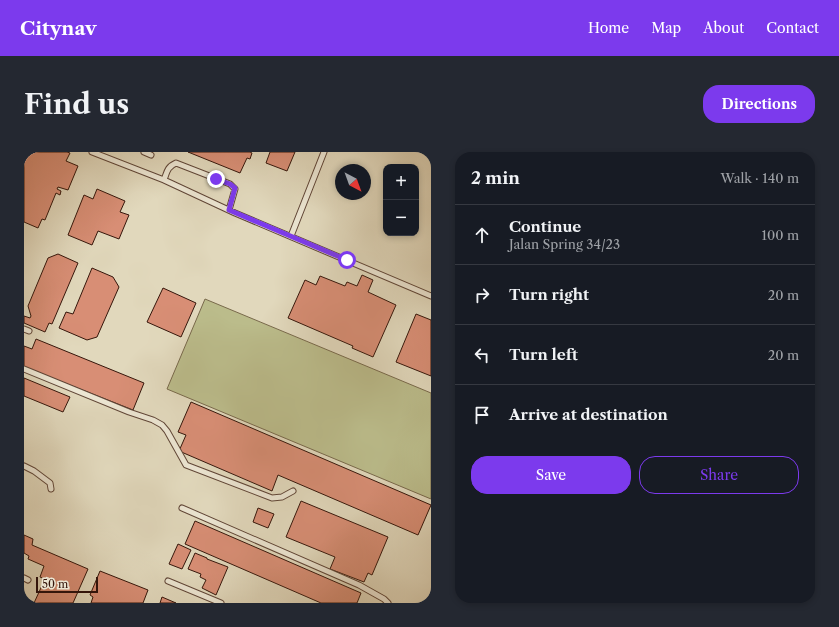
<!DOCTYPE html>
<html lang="en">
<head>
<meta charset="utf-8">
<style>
	body { margin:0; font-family:"Libre Caslon Text",serif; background:#242831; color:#f1f3f6 }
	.controls { position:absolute; right:12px; top:12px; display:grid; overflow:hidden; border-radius:8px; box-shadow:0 2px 6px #0003 }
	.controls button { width:36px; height:36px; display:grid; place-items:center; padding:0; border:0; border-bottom:1px solid #363941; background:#171b24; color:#f1f3f6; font:20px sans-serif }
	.compass { position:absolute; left:311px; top:12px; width:36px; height:36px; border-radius:50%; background:#171b24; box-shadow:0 2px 6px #0003; rotate:139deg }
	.scale { position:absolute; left:12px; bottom:10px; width:62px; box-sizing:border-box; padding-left:4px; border:2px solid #35160b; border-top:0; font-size:11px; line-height:14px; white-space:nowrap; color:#35160b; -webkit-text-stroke:3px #ece6d3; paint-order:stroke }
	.stop { position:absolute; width:12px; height:12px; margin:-9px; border:3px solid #7c3aed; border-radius:50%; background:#fff }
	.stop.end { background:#7c3aed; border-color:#fff; box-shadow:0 1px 4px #0008 }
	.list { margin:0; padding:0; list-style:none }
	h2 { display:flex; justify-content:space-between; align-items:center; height:52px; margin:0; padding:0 16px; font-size:17px }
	h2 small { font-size:13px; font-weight:400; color:#9ea1a6 }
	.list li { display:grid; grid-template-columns:26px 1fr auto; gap:12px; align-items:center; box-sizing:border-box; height:60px; padding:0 16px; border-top:1px solid #363941 }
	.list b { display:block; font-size:15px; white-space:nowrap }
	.list p { margin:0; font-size:13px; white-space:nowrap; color:#9ea1a6 }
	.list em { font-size:13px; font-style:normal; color:#9ea1a6 }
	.actions { display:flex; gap:8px; padding:12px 16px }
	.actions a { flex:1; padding:9px 0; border:1px solid #7c3aed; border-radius:16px; text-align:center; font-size:14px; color:#7c3aed }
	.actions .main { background:#7c3aed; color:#fff }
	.icon { flex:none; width:22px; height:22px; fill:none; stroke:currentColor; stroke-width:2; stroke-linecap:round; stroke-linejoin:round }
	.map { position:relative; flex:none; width:407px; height:451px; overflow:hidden; border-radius:16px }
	header { display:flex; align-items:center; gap:24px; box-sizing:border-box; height:56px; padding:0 20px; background:#7c3aed; color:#fff }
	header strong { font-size:19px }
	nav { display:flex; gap:22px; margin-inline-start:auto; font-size:14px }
	.intro { display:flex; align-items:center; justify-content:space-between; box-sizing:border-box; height:96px; padding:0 24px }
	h1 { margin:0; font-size:28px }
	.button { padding:10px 18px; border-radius:16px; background:#7c3aed; color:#fff; font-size:14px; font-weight:700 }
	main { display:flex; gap:24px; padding:0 24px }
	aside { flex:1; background:#171b24; border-radius:16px; box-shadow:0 2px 6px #0003 }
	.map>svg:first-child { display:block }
	.green { fill:#bbbc8b; stroke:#78694b }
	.building { fill:#d88e75; stroke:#35160b }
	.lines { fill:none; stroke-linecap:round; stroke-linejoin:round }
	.lane-casing { stroke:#604637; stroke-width:7 }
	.lane { stroke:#ece6d3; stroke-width:5 }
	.route { stroke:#7c3aed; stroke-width:5 }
</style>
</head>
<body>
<header>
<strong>Citynav</strong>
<nav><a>Home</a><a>Map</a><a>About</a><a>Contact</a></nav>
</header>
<div class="intro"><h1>Find us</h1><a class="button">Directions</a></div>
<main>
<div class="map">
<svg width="407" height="451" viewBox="0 0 407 451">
	<rect width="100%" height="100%" fill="#e1d8bc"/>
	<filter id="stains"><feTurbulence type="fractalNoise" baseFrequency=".005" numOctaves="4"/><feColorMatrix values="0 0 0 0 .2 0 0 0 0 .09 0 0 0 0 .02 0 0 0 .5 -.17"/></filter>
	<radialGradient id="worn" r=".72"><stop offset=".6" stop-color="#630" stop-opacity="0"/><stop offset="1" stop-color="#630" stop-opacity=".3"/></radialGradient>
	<!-- green -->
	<path class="green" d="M 181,147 L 407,241 L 407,347 L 143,237 Z"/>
	<!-- building -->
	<path class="building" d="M 0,0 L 43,0 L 46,1 L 42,9 L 54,14 L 44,38 L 34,35 L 33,37 L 37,39 L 36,43 L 32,41 L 21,68 L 18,67 L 14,76 L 0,70 Z
		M 164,0 L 226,0 L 228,1 L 226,7 L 223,6 L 216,21 Z
		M 246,0 L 271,0 L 263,19 L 242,11 Z
		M 73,37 L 101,49 L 96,60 L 105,63 L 95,87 L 74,79 L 68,93 L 44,83 L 60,43 L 69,47 Z
		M 34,102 L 54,111 L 28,172 L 25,171 L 21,180 L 0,171 L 0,164 L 6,166 L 7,164 L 4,154 L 24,106 Z
		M 68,116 L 89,125 L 95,135 L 73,185 L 63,188 L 35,176 L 42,160 L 49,162 Z
		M 338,123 L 349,128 L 344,140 L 372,153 L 349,205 L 328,196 L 329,194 L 264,166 L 281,128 L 292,133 L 296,124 L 321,134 L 323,130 L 333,134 Z
		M 139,136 L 172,151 L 157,185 L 123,170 Z
		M 392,162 L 407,168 L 407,224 L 372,210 Z
		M 12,187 L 120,231 L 109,258 L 0,215 L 0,194 L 8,197 Z
		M 0,226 L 46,245 L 39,260 L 0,244 Z
		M 167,250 L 407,353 L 394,383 L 254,323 L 248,339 L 155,299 L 162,283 L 154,280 Z
		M 277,349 L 364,385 L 348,423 L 344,421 L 340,430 L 306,417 L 311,405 L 262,385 Z
		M 234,356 L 250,362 L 244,376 L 229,370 Z
		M 171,369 L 337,441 L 333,451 L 297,451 L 161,392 Z
		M 0,383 L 9,387 L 8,393 L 64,417 L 49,451 L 10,451 L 21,427 L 16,425 L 20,414 L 4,407 L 5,404 L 0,401 Z
		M 154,392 L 167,398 L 158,417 L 145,412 Z
		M 171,401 L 183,406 L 183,407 L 204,415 L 192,443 L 178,436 L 182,428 L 176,425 L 177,422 L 164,417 Z
		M 76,419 L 124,438 L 119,451 L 67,451 L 69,445 L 66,443 Z
		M 138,445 L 152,451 L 136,451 Z"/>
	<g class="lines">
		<defs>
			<path id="lane" d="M 68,0 L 140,28 L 211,61 L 407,144
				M 120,0 L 127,3
				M 140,28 C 143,20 143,15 152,11 L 206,32 L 211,37 L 205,58
				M 267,84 L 300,0
				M 0,177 L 5,179
				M 0,217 L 105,260 L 129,268 L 138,273 L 143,279 L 162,313 L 248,346 L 258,345 L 269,339
				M 0,314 L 10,319 L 26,331 L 27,337
				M 158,356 L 335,433 L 360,447 L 364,451
				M 0,426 L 4,428
				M 144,429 L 197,451"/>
		</defs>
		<!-- lane casing -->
		<use href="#lane" class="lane-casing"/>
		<!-- lane -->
		<use href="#lane" class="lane"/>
	</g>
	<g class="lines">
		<!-- route -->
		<path class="route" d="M 192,27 L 206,32 L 211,36 L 205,58 L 323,108"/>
	</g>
	<rect width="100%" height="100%" filter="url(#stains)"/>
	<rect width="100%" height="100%" fill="url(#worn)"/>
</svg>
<div class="controls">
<button>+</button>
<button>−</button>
</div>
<svg class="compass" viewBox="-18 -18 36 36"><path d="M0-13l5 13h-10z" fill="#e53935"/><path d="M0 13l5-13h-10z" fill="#9ea1a6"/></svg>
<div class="scale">50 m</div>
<div class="stop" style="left:323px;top:108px"></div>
<div class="stop end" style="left:192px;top:27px"></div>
</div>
<aside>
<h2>2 min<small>Walk · 140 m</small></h2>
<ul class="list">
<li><svg class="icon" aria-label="ahead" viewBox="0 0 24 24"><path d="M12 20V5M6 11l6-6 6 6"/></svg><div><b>Continue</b><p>Jalan Spring 34/23</p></div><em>100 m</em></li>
<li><svg class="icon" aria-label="right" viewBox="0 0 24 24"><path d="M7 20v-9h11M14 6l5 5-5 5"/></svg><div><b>Turn right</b></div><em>20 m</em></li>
<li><svg class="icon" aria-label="left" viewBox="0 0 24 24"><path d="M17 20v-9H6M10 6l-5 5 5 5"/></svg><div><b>Turn left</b></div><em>20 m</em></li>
<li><svg class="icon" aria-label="arrive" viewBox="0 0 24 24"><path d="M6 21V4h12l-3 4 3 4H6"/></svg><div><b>Arrive at destination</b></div></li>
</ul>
<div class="actions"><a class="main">Save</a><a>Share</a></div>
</aside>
</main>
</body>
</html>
